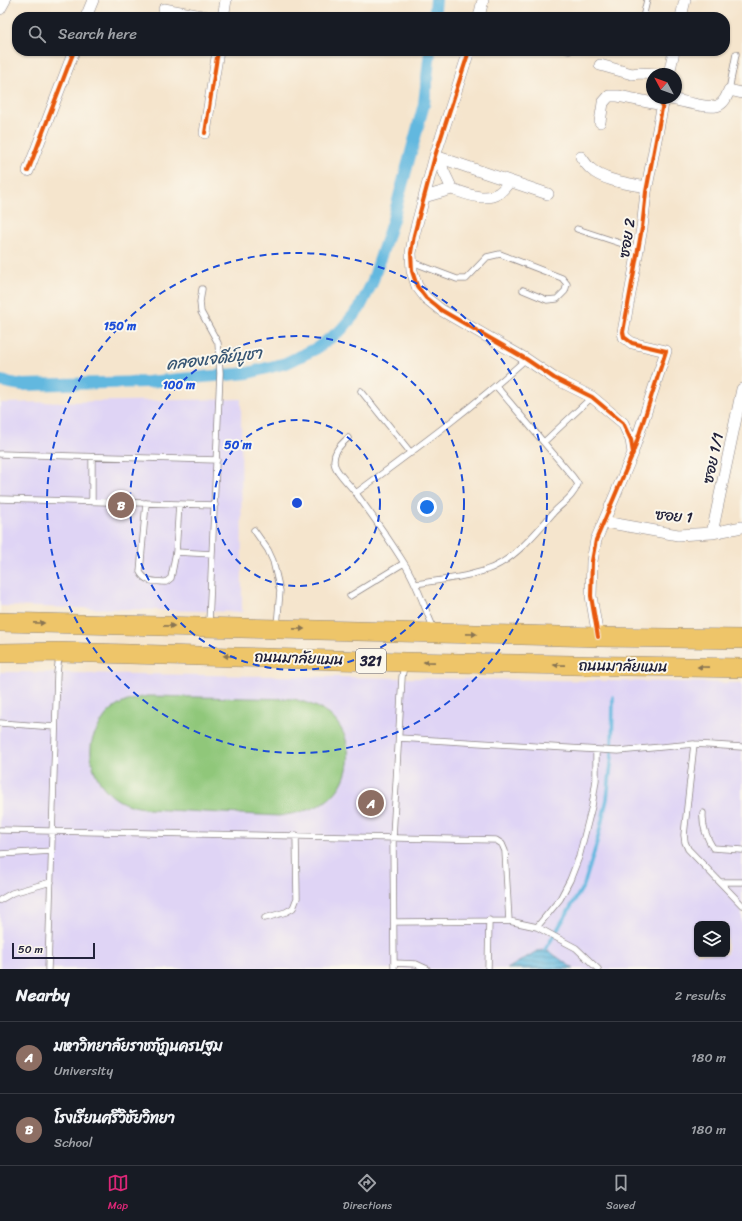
<!DOCTYPE html>
<html lang="en">
<head>
<meta charset="utf-8">
<style>
	body { margin:0; font-family:Sriracha,"Playpen Sans Thai",sans-serif; background:#20242c; color:#f1f3f6 }
	.controls { position:absolute; right:12px; bottom:12px; display:grid; overflow:hidden; border-radius:8px; box-shadow:0 1px 3px #0004 }
	.controls button { width:36px; height:36px; display:grid; place-items:center; padding:0; border:0; border-bottom:1px solid #363941; background:#171b24; color:#f1f3f6; font:20px sans-serif }
	.compass { position:absolute; left:646px; top:68px; width:36px; height:36px; border-radius:50%; background:#171b24; box-shadow:0 1px 3px #0004; rotate:311deg }
	.scale { position:absolute; left:12px; bottom:10px; width:83px; box-sizing:border-box; padding-left:4px; border:2px solid #22223b; border-top:0; font-size:11px; line-height:14px; white-space:nowrap; color:#22223b; -webkit-text-stroke:3px #fbf7ec; paint-order:stroke }
	.you { position:absolute; left:427px; top:507px; width:14px; height:14px; margin:-10px; border:3px solid #fff; border-radius:50%; background:#1a73e8; box-shadow:0 0 0 6px #1a73e833 }
	.badge { display:grid; place-items:center; width:26px; height:26px; border-radius:50%; background:#db2777; color:#fff; font-size:13px; font-weight:700 }
	.pin { position:absolute; translate:-50% -50%; border:2px solid #fff; box-shadow:0 1px 4px #0006 }
	.list { margin:0; padding:0; list-style:none }
	h2 { display:flex; justify-content:space-between; align-items:center; height:52px; margin:0; padding:0 16px; font-size:17px }
	h2 small { font-size:13px; font-weight:400; color:#9ea1a6 }
	.list li { display:grid; grid-template-columns:26px 1fr auto; gap:12px; align-items:center; box-sizing:border-box; height:72px; padding:0 16px; border-top:1px solid #363941 }
	.list b { display:block; font-size:15px; white-space:nowrap }
	.list p { margin:0; font-size:13px; white-space:nowrap; color:#9ea1a6 }
	.list em { font-size:13px; font-style:normal; color:#9ea1a6 }
	.icon { flex:none; width:22px; height:22px; fill:none; stroke:currentColor; stroke-width:2; stroke-linecap:round; stroke-linejoin:round }
	.map { position:relative; flex:none; width:742px; height:969px; overflow:hidden }
	.search { position:absolute; background:#171b24; box-shadow:0 1px 3px #0004; left:12px; right:12px; top:12px; height:44px; display:flex; align-items:center; gap:10px; box-sizing:border-box; padding:0 14px; border-radius:16px; color:#9ea1a6; font-size:15px }
	.sheet { height:196px; background:#171b24 }
	nav { display:flex; justify-content:space-around; align-items:center; box-sizing:border-box; height:56px; border-top:1px solid #363941; background:#171b24; font-size:11px; color:#9ea1a6 }
	nav a { display:grid; justify-items:center; gap:2px }
	nav .on { color:#db2777 }
	.map>svg:first-child { display:block }
	.built { fill:#dfd4f5; fill-rule:evenodd }
	.pitch { fill:#90c77a; stroke:#59745a }
	.water { fill:url(#water-rules); stroke:#426d8d }
	.lines { fill:none; stroke-linecap:round; stroke-linejoin:round }
	.stream { stroke:#62b8df; stroke-width:3.5 }
	.canal { stroke:#62b8df; stroke-width:12 }
	.lane-casing { stroke:#8c8484; stroke-width:7 }
	.street-casing { stroke:#8c8484; stroke-width:12 }
	.highway-casing { stroke:#8c8484; stroke-width:20 }
	.lane { stroke:#fff; stroke-width:5.5 }
	.street { stroke:#fff; stroke-width:11 }
	.highway { stroke:#eec569; stroke-width:19 }
	.cycleway-casing { stroke:#fbf7ec; stroke-width:6 }
	.cycleway { stroke:#e8590c; stroke-width:4 }
	.oneway { fill:#887452 }
	.ring { fill:none; stroke:#1d4ed8; stroke-width:2; stroke-dasharray:7 5 }
	.labels { text-anchor:middle; stroke-width:4; stroke-linejoin:round; paint-order:stroke }
	.shield { fill:#fbf7ec; stroke:#636270; stroke-width:1 }
	.shield-label { font-size:14px; font-weight:bold; fill:#22223b }
	.street-label { font-size:15px; fill:#22223b; stroke:#fbf7ec }
	.water-label { font-size:16px; font-style:italic; fill:#385674; stroke:#fbf7ec }
	.centre { fill:#1d4ed8; stroke:#fbf7ec; stroke-width:2 }
	.ring-label { font-size:12px; text-anchor:middle; font-weight:bold; fill:#1d4ed8; stroke:#fbf7ec; stroke-width:4; stroke-linejoin:round; paint-order:stroke }
</style>
</head>
<body>
<div class="map">
<svg width="742" height="969" viewBox="0 0 742 969">
	<defs>
		<pattern id="water-rules" width="6" height="5" patternUnits="userSpaceOnUse"><rect width="6" height="5" fill="#62b8df"/><path d="M0 2.5h6" fill="none" stroke="#5095b6"/></pattern>
	</defs>
	<rect width="100%" height="100%" fill="#fbf7ec"/>
	<filter id="ink" filterUnits="userSpaceOnUse"><feTurbulence type="fractalNoise" baseFrequency=".025" numOctaves="2"/><feDisplacementMap in="SourceGraphic" scale="8" xChannelSelector="R" yChannelSelector="G"/><feConvolveMatrix kernelMatrix="1 2 1 2 8 2 1 2 1" color-interpolation-filters="sRGB"/></filter>
	<filter id="wash" filterUnits="userSpaceOnUse"><feTurbulence type="fractalNoise" baseFrequency=".012" numOctaves="4" result="noise"/><feDisplacementMap in="SourceGraphic" scale="16" xChannelSelector="R" yChannelSelector="G"/><feGaussianBlur stdDeviation="0.9" result="paint"/><feColorMatrix in="noise" values="0 0 0 0 0 0 0 0 0 0 0 0 0 0 0 0 0 1.4 0 .05"/><feComposite in="paint" operator="in"/></filter>
	<g filter="url(#wash)">
		<rect width="100%" height="100%" fill="#f5e5cd"/>
		<!-- built -->
		<path class="built" d="M 241,399 L 242,612 L 0,606 L 0,403 Z
			M 0,672 L 742,683 L 742,969 L 0,969 ZM 697,924 L 727,924 L 727,954 L 697,954 Z"/>
		<!-- pitch -->
		<path class="pitch" d="M 148,696 L 294,699 C 307,703 322,707 332,717 C 354,738 354,775 332,796 C 318,810 297,813 279,816 L 149,809 C 139,807 129,806 120,801 C 99,790 87,763 92,741 C 93,737 95,733 97,730 C 101,722 106,713 114,708 C 124,701 136,698 148,696 Z"/>
		<!-- water -->
		<path class="water" d="M 545,950 L 553,954 L 574,969 L 507,969 L 537,951 Z"/>
		<g class="lines">
			<!-- stream -->
			<path class="stream" d="M 545,950 L 584,885 L 596,846 L 607,799 L 612,756 L 613,697"/>
			<!-- canal -->
			<path class="canal" d="M 434,17 L 436,0
				M 0,381 L 22,385 L 147,382 L 248,373 L 286,363 L 317,348 L 341,330 L 359,309 L 372,283 L 393,219 L 424,104 L 430,51"/>
		</g>
	</g>
	<g filter="url(#ink)">
		<g class="lines">
			<defs>
				<path id="lane" d="M 644,13 L 647,0
					M 568,51 L 569,51
					M 729,90 L 736,54
					M 577,229 L 638,249
					M 412,262 L 457,279 L 466,279 L 487,257 L 500,254 L 562,278 L 567,284 L 565,291 L 557,299 L 547,300 L 523,290
					M 202,289 L 200,302 L 201,312 L 218,343 L 220,373 L 209,623
					M 361,391 L 411,453
					M 348,438 C 340,445 331,454 335,466 C 338,474 350,485 355,492 C 372,515 389,539 404,563 C 417,583 424,607 434,629
					M 544,442 L 592,397
					M 0,454 L 217,460
					M 356,493 C 414,450 472,408 526,359
					M 0,499 L 215,505
					M 92,502 L 92,457
					M 146,503 L 140,572 C 146,583 155,581 166,582 L 171,578 L 176,552 L 179,504
					M 254,530 L 268,550 L 273,561 L 280,591 L 277,626
					M 176,552 L 212,554
					M 416,584 C 439,580 464,578 486,570 C 512,562 535,534 553,513 C 563,502 572,499 578,484 L 573,477 L 496,386
					M 350,596 L 404,563
					M 0,723 L 55,727
					M 399,738 L 618,751 L 694,744 L 742,747
					M 694,744 L 684,835 L 685,842 L 688,849 L 742,905
					M 703,813 C 702,826 706,837 713,848 L 742,850
					M 0,830 L 496,840 L 502,844 L 505,851 L 509,921
					M 0,854 L 52,851
					M 720,882 L 742,882
					M 0,900 L 12,893 L 51,882
					M 265,918 L 286,912 L 293,908 L 297,898 L 296,835
					M 394,922 L 509,921 L 537,927 L 559,939 L 576,948 L 598,969
					M 537,927 L 560,899 L 570,880 L 579,857 L 592,806 L 596,780 L 596,750
					M 394,963 L 416,964 L 427,969
					M 48,969 L 57,673 L 59,656
					M 394,969 L 393,837 L 402,677 L 404,666
					M 488,969 L 489,920"/>
				<path id="street" d="M 0,9 L 5,0
					M 164,9 L 207,17
					M 86,17 L 93,0
					M 223,17 L 226,0
					M 479,17 L 483,0
					M 681,17 L 685,0
					M 469,51 L 435,156 L 414,235 L 411,253 L 412,271 L 417,286 L 426,298 L 441,310 L 526,359 L 554,378 L 592,397 L 623,423 L 631,440 L 633,453 L 596,540 L 592,561 L 591,596 L 598,637
					M 600,65 L 632,74 L 639,73 L 659,74
					M 669,74 L 674,51
					M 667,98 C 677,100 712,110 719,105 C 725,102 727,96 729,90 L 742,93
					M 600,122 L 603,103 L 609,96 L 618,96 L 663,105
					M 205,133 L 218,51
					M 435,156 L 548,194
					M 581,157 C 584,161 587,166 591,169 C 603,181 631,184 647,187
					M 440,158 L 443,170 L 452,189 C 467,194 484,202 499,193 C 503,190 507,185 510,181
					M 28,171 L 74,51
					M 424,197 L 452,189
					M 633,451 L 666,351 L 632,343 L 624,337 L 623,332 L 642,228 L 646,192 L 664,98
					M 605,522 L 678,535 L 712,533 L 742,527
					M 712,533 L 742,389"/>
				<path id="highway" d="M 0,622 L 598,637 L 742,639
					M 0,653 L 59,652 L 405,662 L 742,668"/>
			</defs>
			<!-- lane casing -->
			<use href="#lane" class="lane-casing"/>
			<!-- street casing -->
			<use href="#street" class="street-casing"/>
			<!-- highway casing -->
			<use href="#highway" class="highway-casing"/>
			<!-- lane -->
			<use href="#lane" class="lane"/>
			<!-- street -->
			<use href="#street" class="street"/>
			<!-- highway -->
			<use href="#highway" class="highway"/>
			<defs>
				<path id="cycleway" d="M 469,51 L 435,156 L 414,235 L 411,253 L 412,271 L 417,286 L 426,298 L 441,310 L 526,359 L 554,378 L 592,397 L 623,423 L 631,440 L 633,453 L 596,540 L 592,561 L 591,596 L 598,637
					M 205,133 L 218,51
					M 28,171 L 74,51
					M 634,450 L 666,351 L 632,343 L 624,337 L 623,332 L 642,228 L 646,192 L 664,98"/>
			</defs>
			<!-- cycleway casing -->
			<use href="#cycleway" class="cycleway-casing"/>
			<!-- cycleway -->
			<use href="#cycleway" class="cycleway"/>
		</g>
		<!-- one-way arrows -->
		<defs><path id="oneway-solid" d="M-6-.8H1V-3.2L6.5 0L1 3.2V.8H-6Z"/></defs>
		<g class="oneway">
			<use href="#oneway-solid" transform="translate(39 623) rotate(1)"/>
			<use href="#oneway-solid" transform="translate(169 626) rotate(1)"/>
			<use href="#oneway-solid" transform="translate(299 629) rotate(1)"/>
			<use href="#oneway-solid" transform="translate(471 634) rotate(1)"/>
			<use href="#oneway-solid" transform="translate(229 656) rotate(-178)"/>
			<use href="#oneway-solid" transform="translate(429 662) rotate(-179)"/>
			<use href="#oneway-solid" transform="translate(559 665) rotate(-179)"/>
			<use href="#oneway-solid" transform="translate(703 667) rotate(-179)"/>
		</g>
	</g>
	<!-- distance rings -->
	<g class="ring">
		<circle cx="297" cy="503" r="83"/>
		<circle cx="297" cy="503" r="167"/>
		<circle cx="297" cy="503" r="250"/>
	</g>
	<g class="labels">
		<!-- shield labels -->
		<rect class="shield" x="356" y="649" width="30" height="24" rx="3"/>
		<g class="shield-label">
			<text x="371" y="666">321</text>
		</g>
		<!-- street labels -->
		<g class="street-label">
			<text transform="translate(627 238) rotate(-81)" y="5">ซอย 2</text>
			<text transform="translate(713 458) rotate(-78)" y="5">ซอย 1/1</text>
			<text transform="translate(674 516) rotate(5)" y="5">ซอย 1</text>
			<text transform="translate(299 658) rotate(2)" y="5">ถนนมาลัยแมน</text>
			<text transform="translate(623 666) rotate(1)" y="5">ถนนมาลัยแมน</text>
		</g>
		<!-- water labels -->
		<g class="water-label">
			<text transform="translate(214 358) rotate(-7)" y="6">คลองเจดีย์บูชา</text>
		</g>
	</g>
	<circle cx="297" cy="503" r="6" class="centre"/>
	<g class="ring-label">
		<text x="120" y="330">150 m</text>
		<text x="179" y="389">100 m</text>
		<text x="238" y="449">50 m</text>
	</g>
</svg>
<div class="controls">
<button><svg class="icon" aria-label="layers" viewBox="0 0 24 24"><path d="M12 4l9 5-9 5-9-5zM3 14l9 5 9-5"/></svg></button>
</div>
<svg class="compass" viewBox="-18 -18 36 36"><path d="M0-13l5 13h-10z" fill="#e53935"/><path d="M0 13l5-13h-10z" fill="#9ea1a6"/></svg>
<div class="scale">50 m</div>
<div class="you"></div>
<div class="pin badge" style="left:371px;top:803px;background:#8d6e63">A</div>
<div class="pin badge" style="left:121px;top:505px;background:#8d6e63">B</div>
<div class="search"><svg class="icon" aria-label="search" viewBox="0 0 24 24"><circle cx="10" cy="10" r="6"/><path d="M15 15l6 6"/></svg>Search here</div>
</div>
<section class="sheet">
<h2>Nearby<small>2 results</small></h2>
<ul class="list">
<li><span class="badge" style="background:#8d6e63">A</span><div><b>มหาวิทยาลัยราชภัฏนครปฐม</b><p>University</p></div><em>180 m</em></li>
<li><span class="badge" style="background:#8d6e63">B</span><div><b>โรงเรียนศรีวิชัยวิทยา</b><p>School</p></div><em>180 m</em></li>
</ul>
</section>
<nav>
<a class="on"><svg class="icon" aria-label="map" viewBox="0 0 24 24"><path d="M3 6l6-2 6 2 6-2v14l-6 2-6-2-6 2zM9 4v14M15 6v14"/></svg>Map</a>
<a><svg class="icon" aria-label="directions" viewBox="0 0 24 24"><path d="M12 3l9 9-9 9-9-9zM9 14v-3h6M13 9l2 2-2 2"/></svg>Directions</a>
<a><svg class="icon" aria-label="saved" viewBox="0 0 24 24"><path d="M7 4h10v16l-5-4-5 4z"/></svg>Saved</a>
</nav>
</body>
</html>
